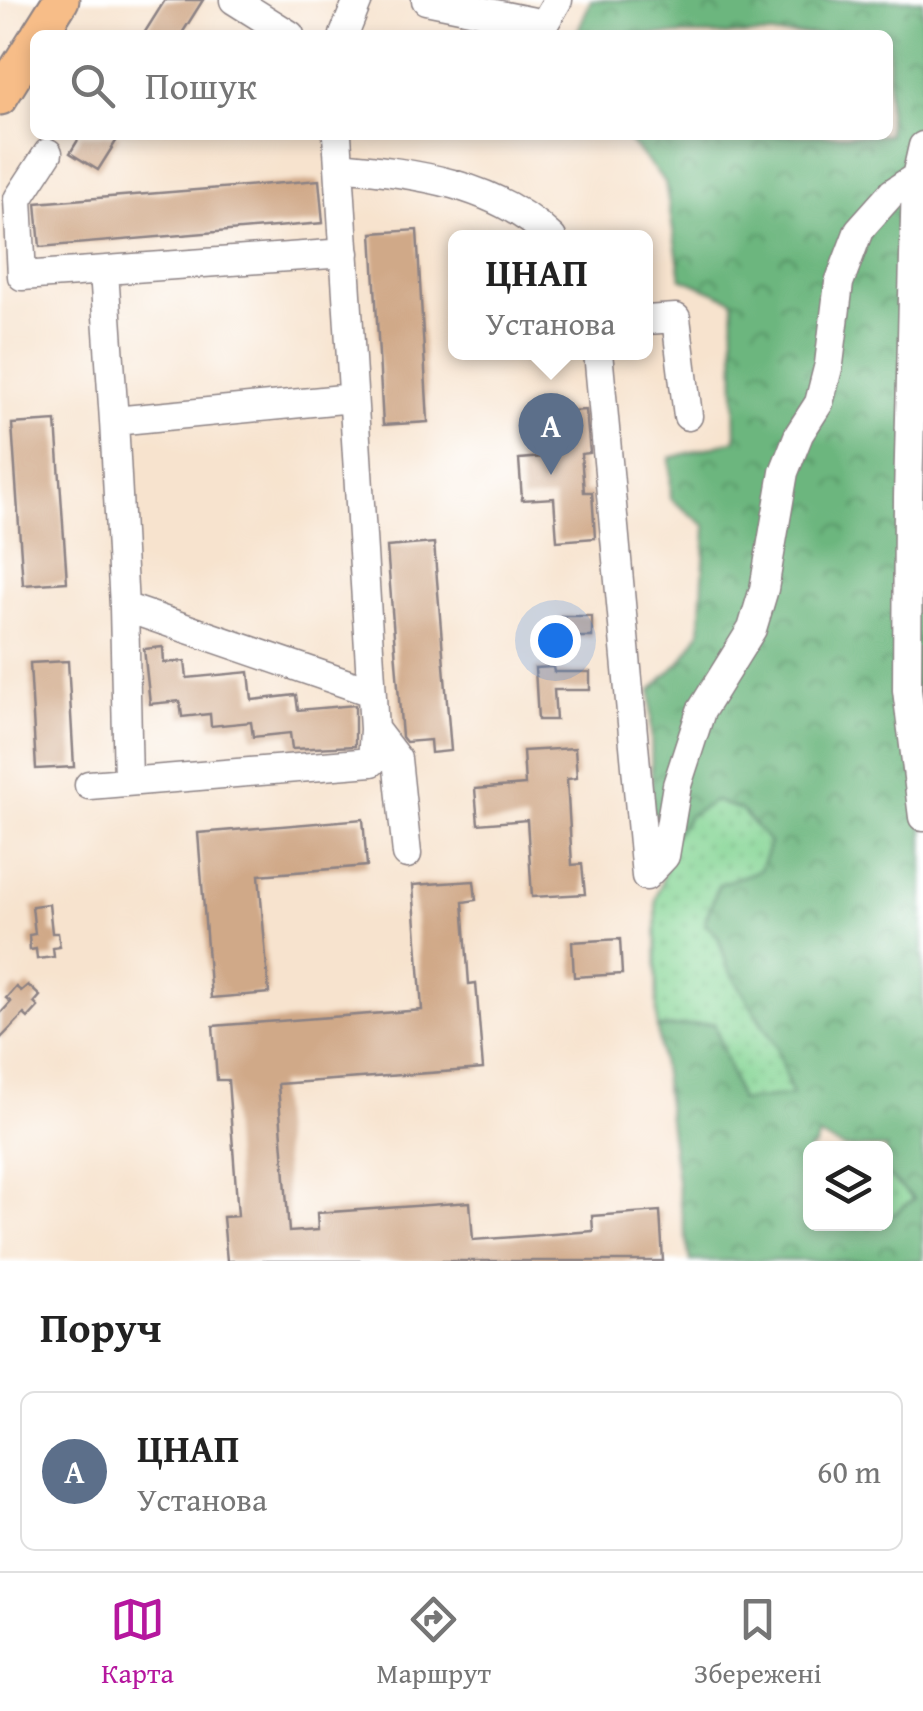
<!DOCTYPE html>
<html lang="uk">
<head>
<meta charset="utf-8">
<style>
	body { margin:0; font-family:"Gentium Book Plus",serif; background:#f2f2f2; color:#222 }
	.controls { position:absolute; right:30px; bottom:30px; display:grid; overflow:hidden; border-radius:15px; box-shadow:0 5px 15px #0003 }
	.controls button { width:90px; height:90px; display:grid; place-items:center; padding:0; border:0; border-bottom:2px solid #e0e0e0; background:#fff; color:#222; font:50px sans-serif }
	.you { position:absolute; left:555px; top:640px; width:35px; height:35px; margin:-25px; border:8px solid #fff; border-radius:50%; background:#1a73e8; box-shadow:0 0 0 15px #1a73e833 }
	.badge { display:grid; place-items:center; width:65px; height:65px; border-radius:50%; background:#b5179e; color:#fff; font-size:32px; font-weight:700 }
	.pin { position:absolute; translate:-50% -82px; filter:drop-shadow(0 2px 5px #0008) }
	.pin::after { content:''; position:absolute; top:52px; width:35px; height:30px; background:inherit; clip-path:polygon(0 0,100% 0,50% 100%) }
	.popup { position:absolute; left:448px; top:230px; width:205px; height:130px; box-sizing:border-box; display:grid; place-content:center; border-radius:15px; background:#fff; filter:drop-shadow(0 2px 8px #0005); font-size:32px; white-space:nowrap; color:#767676 }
	.popup b { font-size:38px; color:#222 }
	.popup::after { content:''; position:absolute; left:50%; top:100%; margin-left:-20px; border:20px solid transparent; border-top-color:#fff }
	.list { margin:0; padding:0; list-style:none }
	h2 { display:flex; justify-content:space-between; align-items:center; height:130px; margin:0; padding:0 40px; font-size:42px }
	h2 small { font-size:32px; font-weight:400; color:#767676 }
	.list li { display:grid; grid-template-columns:65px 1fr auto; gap:30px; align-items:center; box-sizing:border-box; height:160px; margin:0 20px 20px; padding:0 20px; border:2px solid #e0e0e0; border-radius:15px }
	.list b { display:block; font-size:38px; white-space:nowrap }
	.list p { margin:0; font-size:32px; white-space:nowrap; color:#767676 }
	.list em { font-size:32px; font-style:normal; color:#767676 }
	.icon { flex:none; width:55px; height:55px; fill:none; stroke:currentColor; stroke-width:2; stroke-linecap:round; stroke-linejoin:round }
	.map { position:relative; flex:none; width:923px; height:1261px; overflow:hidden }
	.search { position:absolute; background:#fff; box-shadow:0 5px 15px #0003; left:30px; right:30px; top:30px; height:110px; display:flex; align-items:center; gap:25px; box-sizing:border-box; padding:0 35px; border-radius:15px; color:#767676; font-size:38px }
	.sheet { height:310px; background:#fff }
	nav { display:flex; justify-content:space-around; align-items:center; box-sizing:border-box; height:140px; border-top:2px solid #e0e0e0; background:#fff; font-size:28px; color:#767676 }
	nav a { display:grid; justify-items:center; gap:5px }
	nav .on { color:#b5179e }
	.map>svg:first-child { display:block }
	.grass { fill:url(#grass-dots); stroke:#547c68; stroke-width:2.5 }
	.forest { fill:url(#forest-crowns); stroke:#476c5c; stroke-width:2.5; fill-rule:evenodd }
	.building { fill:#d0a988 }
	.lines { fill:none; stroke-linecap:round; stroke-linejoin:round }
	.minor-casing { stroke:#8c8284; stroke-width:31 }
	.major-casing { stroke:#8c8284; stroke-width:39 }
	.minor { stroke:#fff; stroke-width:28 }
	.major { stroke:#f7bd88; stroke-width:35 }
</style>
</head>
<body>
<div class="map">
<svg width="923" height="1261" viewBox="0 0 923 1261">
	<defs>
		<pattern id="grass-dots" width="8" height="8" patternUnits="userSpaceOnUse" patternTransform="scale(2.5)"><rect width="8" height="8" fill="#86d595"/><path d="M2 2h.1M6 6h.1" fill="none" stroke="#73b781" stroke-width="1.8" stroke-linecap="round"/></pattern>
		<pattern id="forest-crowns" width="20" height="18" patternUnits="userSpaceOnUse" patternTransform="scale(2.5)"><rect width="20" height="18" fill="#6cb67e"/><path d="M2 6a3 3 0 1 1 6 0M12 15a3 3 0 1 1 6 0" fill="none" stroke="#589468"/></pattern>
	</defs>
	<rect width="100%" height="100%" fill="#fff"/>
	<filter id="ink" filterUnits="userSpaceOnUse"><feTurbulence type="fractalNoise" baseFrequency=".01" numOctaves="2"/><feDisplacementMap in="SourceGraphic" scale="20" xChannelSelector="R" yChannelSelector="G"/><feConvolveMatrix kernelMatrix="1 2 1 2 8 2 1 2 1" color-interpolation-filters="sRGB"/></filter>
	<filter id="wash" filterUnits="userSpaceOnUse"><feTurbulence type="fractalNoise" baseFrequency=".0048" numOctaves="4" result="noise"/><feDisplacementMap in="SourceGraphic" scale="40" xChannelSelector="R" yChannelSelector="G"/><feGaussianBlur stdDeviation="2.25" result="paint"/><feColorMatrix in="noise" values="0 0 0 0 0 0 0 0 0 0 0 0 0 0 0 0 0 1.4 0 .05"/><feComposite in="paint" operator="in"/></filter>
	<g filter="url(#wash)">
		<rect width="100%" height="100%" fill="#f7e3ce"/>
		<!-- grass -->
		<path class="grass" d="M 715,801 L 741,810 L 771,843 L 760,870 L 718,936 L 728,968 L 777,1048 L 792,1096 L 740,1102 L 714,1023 L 657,1028 L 656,899 L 666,868 L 652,863 L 690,815 Z
			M 886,1174 L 914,1199 L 886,1220 Z"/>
		<!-- forest -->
		<path class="forest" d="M 591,0 L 923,0 L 923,352 L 910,436 L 923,492 L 923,1261 L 690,1261 L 680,1204 L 657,1028 L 714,1023 L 740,1101 L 792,1095 L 777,1048 L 728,968 L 718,936 L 704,923 L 719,884 L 760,870 L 770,843 L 741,810 L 715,801 L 690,815 L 652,863 L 651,690 L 683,659 L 700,632 L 706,526 L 671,499 L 670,458 L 736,440 L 733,300 L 681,278 L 665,182 L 624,135 L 888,135 L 888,35 L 576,35 ZM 819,1136 L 843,1148 L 886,1148 L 886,1174 L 914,1199 L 886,1220 L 886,1224 L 810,1224 L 810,1183 L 807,1169 L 810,1148 L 814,1148 Z"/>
		<g id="blocks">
			<!-- building -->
			<path class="building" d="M 165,0 L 203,0 L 181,35 L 143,35 Z
				M 81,135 L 120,135 L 98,170 L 70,153 Z
				M 319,180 L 323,223 L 40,247 L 36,203 Z
				M 417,230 L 428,422 L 383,425 L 372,233 Z
				M 586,410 L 590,453 L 581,454 L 584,492 L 592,492 L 595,538 L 557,541 L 554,498 L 522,500 L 519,459 L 555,456 L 552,412 Z
				M 56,421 L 67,582 L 23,585 L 12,424 Z
				M 434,543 L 451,751 L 431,753 L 430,740 L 406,742 L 402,737 L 387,547 Z
				M 561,616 L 592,616 L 592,637 L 561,637 Z
				M 163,647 L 164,663 L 185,661 L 187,678 L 249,672 L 252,700 L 296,695 L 298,710 L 355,705 L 355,746 L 292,749 L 290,733 L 253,737 L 251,722 L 211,726 L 210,714 L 182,717 L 180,701 L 150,704 L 144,649 Z
				M 68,661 L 74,767 L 36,769 L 30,663 Z
				M 553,667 L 554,672 L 590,672 L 590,690 L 554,690 L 556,720 L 538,720 L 535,668 Z
				M 575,748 L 577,778 L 567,779 L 572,865 L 582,864 L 585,894 L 532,897 L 527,820 L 478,824 L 475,789 L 525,785 L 523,751 Z
				M 363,819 L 367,866 L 259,875 L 269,993 L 211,998 L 198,833 Z
				M 474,881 L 476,900 L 463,902 L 469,984 L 476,983 L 483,1069 L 278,1084 L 289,1232 L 318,1230 L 317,1213 L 470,1202 L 473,1240 L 593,1231 L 592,1216 L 660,1211 L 663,1261 L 227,1261 L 223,1217 L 238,1216 L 228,1080 L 217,1080 L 213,1026 L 422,1010 L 413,885 Z
				M 49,904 L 52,933 L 58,933 L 60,947 L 53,948 L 54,957 L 37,959 L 36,949 L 30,950 L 29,935 L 35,934 L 32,906 Z
				M 620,939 L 622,974 L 574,977 L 572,942 Z
				M 28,985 L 40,996 L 34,1003 L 38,1007 L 28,1018 L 24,1014 L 0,1039 L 0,1014 L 11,1002 L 6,998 L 16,987 L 21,991 Z"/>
		</g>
	</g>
	<g filter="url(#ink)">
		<use href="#blocks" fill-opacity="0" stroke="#8c8284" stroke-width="2.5"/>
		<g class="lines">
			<defs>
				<path id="minor" d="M 234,0 L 290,35
					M 426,0 L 544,24 L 558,0
					M 344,35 L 358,0
					M 337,135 L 339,166 C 415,173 495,183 552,238
					M 923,146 L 916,177 L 908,497 L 907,690 L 923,817
					M 48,153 L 18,199 L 22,276 L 345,253
					M 339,166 L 374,729 L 397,759 L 407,854
					M 104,271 L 114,421
					M 646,320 L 676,318 L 688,416
					M 598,352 L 646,876
					M 353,398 L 114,421 L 124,607 L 371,692
					M 124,607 L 128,781
					M 89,785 L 372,762 L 374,729
					M 646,876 L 665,856 L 677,785 L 701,711 L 752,629 L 764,589 L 784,472 L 799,434 L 819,403 L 829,364 L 839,283 L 859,230 L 892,193 L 916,177"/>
				<path id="major" d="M 39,35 L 61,0
					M 0,97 L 35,41"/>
			</defs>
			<!-- minor casing -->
			<use href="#minor" class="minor-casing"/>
			<!-- major casing -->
			<use href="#major" class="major-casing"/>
			<!-- minor -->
			<use href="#minor" class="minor"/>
			<!-- major -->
			<use href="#major" class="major"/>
		</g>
	</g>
</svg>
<div class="controls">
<button><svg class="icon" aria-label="layers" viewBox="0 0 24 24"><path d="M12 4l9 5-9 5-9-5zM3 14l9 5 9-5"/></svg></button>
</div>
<div class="you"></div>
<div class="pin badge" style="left:551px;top:475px;background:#5c6f8a">A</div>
<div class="popup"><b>ЦНАП</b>Установа</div>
<div class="search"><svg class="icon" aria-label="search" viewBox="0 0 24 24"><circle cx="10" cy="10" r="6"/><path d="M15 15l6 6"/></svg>Пошук</div>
</div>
<section class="sheet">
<h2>Поруч<small></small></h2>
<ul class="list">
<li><span class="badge" style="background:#5c6f8a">A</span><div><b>ЦНАП</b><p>Установа</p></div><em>60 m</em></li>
</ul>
</section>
<nav>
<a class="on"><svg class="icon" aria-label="map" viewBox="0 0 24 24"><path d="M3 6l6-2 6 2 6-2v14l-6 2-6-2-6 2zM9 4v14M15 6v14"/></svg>Карта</a>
<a><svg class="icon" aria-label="directions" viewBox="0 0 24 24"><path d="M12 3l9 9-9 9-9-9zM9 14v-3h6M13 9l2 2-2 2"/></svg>Маршрут</a>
<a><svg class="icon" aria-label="saved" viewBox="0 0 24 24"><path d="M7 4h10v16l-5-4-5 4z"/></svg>Збережені</a>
</nav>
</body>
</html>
